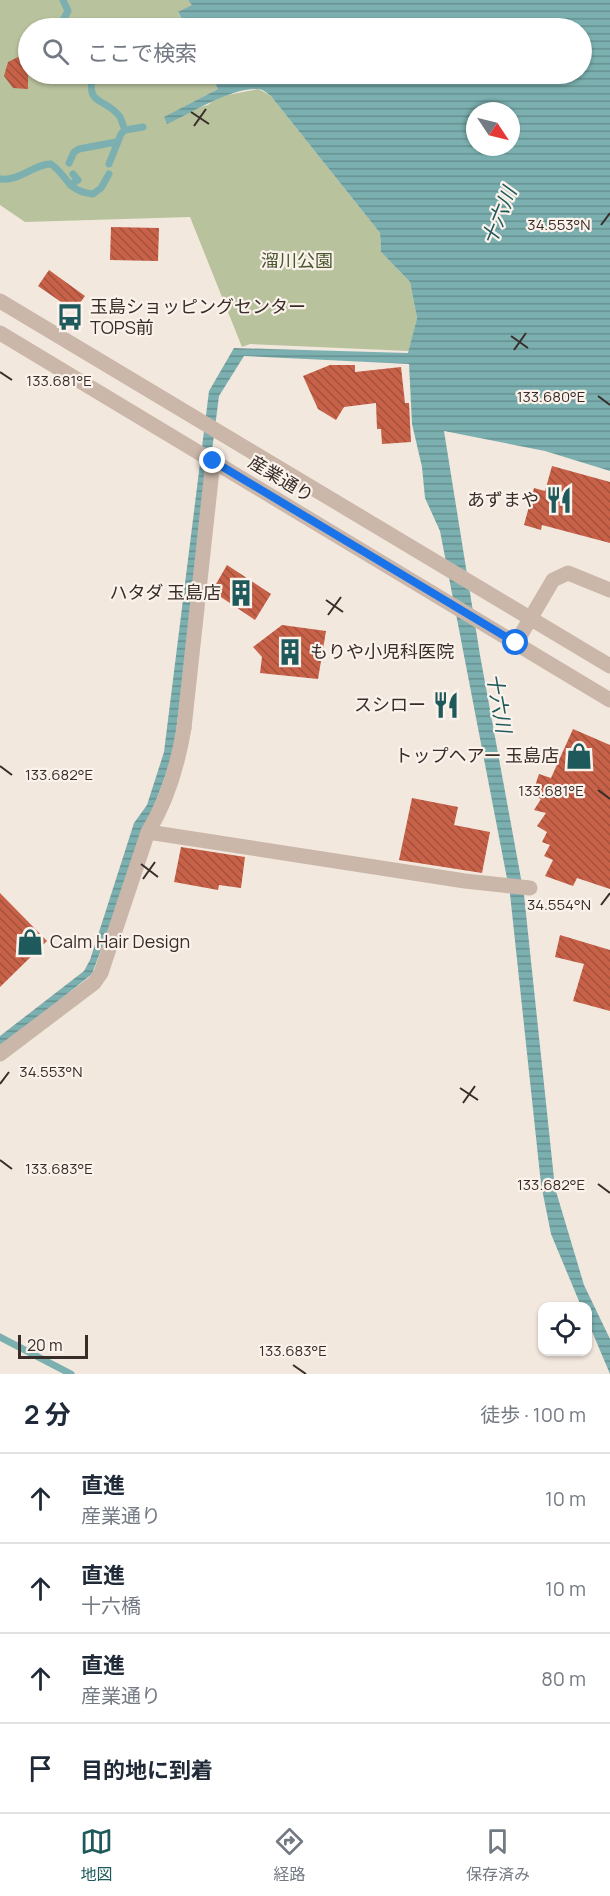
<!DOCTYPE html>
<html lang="ja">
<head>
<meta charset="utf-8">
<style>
	body { margin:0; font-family:Manrope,"Noto Sans JP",sans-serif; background:#f2f2f3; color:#1f2937 }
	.controls { position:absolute; right:18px; bottom:18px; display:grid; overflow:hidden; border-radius:12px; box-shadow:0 2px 4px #0004 }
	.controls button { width:54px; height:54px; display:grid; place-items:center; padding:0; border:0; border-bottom:2px solid #e0e1e3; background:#fff; color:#1f2937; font:30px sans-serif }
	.compass { position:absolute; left:466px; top:102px; width:54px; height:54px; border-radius:50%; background:#fff; box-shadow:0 2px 4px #0004; rotate:125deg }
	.scale { position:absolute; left:18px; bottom:15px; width:70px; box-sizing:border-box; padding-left:6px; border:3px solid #382d29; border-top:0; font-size:16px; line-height:21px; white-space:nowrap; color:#382d29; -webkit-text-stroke:4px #faf2eb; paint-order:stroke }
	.stop { position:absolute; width:18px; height:18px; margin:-14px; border:4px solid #1a73e8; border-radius:50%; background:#fff }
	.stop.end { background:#1a73e8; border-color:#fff; box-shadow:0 2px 6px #0008 }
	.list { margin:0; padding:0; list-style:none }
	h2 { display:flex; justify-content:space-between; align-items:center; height:78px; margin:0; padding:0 24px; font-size:26px }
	h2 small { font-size:20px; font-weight:400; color:#747a83 }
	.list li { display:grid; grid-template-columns:39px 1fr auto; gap:18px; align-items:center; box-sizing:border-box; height:90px; padding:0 24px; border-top:2px solid #e0e1e3 }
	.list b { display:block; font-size:22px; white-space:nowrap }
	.list p { margin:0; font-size:20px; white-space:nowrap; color:#747a83 }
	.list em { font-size:20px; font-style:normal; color:#747a83 }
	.icon { flex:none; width:33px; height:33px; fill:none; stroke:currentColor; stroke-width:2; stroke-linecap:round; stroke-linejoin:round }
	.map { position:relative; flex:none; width:610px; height:1374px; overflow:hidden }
	.search { position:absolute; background:#fff; box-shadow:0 2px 4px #0004; left:18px; right:18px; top:18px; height:66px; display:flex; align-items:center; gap:15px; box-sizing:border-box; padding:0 21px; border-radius:33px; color:#747a83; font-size:22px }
	.sheet { height:438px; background:#fff }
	nav { display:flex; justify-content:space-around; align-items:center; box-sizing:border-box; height:84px; border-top:2px solid #e0e1e3; background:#fff; font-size:16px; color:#747a83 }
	nav a { display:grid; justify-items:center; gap:3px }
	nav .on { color:#1e595b }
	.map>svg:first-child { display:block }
	.park { fill:#b8c29d }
	.water { fill:url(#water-rules); fill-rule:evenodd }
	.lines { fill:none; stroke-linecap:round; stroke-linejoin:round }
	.stream { stroke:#7cb0b0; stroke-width:7 }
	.building { fill:url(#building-back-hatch) }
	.minor { stroke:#cbb7a9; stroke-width:15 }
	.tertiary { stroke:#cbb7a9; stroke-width:15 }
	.route { stroke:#1a73e8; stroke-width:8 }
	.ticks { fill:none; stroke:#382d29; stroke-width:2 }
	.labels { text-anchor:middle; stroke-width:4.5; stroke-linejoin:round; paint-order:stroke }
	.park-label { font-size:18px; fill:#49572d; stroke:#faf2eb }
	.poi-label { font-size:18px; fill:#382d29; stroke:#faf2eb; text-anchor:end }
	.street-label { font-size:18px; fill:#382d29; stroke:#faf2eb }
	.water-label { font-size:20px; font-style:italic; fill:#1e595b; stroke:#faf2eb }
	.ticks-label { font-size:15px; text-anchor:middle; fill:#382d29; stroke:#faf2eb; stroke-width:4.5; stroke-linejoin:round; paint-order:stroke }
</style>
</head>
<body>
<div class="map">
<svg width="610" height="1374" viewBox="0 0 610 1374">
	<defs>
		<pattern id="water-rules" width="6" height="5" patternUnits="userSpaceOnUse" patternTransform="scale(1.5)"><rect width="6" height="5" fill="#7cb0b0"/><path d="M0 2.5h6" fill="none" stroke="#67908f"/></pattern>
		<pattern id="building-back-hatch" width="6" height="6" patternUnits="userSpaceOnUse" patternTransform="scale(1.5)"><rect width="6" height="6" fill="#c76148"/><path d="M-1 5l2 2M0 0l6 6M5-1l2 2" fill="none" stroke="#a3503c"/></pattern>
	</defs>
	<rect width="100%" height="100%" fill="#f3e8de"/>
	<!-- park -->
	<path class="park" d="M 0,0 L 188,0 L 193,5 L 178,13 L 186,28 L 28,28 L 28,74 L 210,74 L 218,89 L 165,117 L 208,105 L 217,97 L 258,89 L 270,95 L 380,233 L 381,252 L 410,282 L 417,318 L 409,351 L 250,344 L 242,347 L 190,217 L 25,222 L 0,205 Z"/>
	<!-- water -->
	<path class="water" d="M 188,0 L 610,0 L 610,471 L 545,451 L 444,431 L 480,655 L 524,895 L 555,1188 L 584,1285 L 610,1339 L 610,1374 L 588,1322 L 588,1306 L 581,1306 L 551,1234 L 541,1184 L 510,894 L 440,531 L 425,498 L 422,467 L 412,424 L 409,364 L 244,356 L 219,396 L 173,755 L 92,974 L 0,1048 L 0,1036 L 84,971 L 90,960 L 134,823 L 147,805 L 164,752 L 209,391 L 234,348 L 408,353 L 417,318 L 410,282 L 381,252 L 380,233 L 270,95 C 267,93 262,89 258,89 C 232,87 191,113 167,124 L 164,117 L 218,89 L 210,74 L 582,74 L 582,28 L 186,28 L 178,12 L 192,5 ZM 475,111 L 511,111 L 511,147 L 475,147 Z"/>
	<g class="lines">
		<!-- stream -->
		<path class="stream" d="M 59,28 L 68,11 L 63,0
			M 93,74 C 85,107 106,97 120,117 C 122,121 123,126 125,130
			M 69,163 L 74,152 L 79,149 L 116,142
			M 109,164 L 121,134 L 125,130 L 143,127
			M 0,179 C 22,181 33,164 51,164 C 69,177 66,191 93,194 L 101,188 L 109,174
			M 70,185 L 78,180 L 73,174
			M 0,1337 L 71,1374"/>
	</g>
	<!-- building -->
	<path class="building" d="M 18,57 L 28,58 L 28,89 L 13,88 L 4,76 L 8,62 Z
		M 111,227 L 159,228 L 158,261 L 110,260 Z
		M 49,270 L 85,296 L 74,311 L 38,286 Z
		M 330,365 L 355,365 L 355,372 L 401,367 L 405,403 L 409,403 L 411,442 L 382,444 L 381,429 L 377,429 L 376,403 L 344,407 L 336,420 L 318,409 L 303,376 Z
		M 552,466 L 610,482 L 610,543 L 542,525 L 541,530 L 524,525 L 534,488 L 545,491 Z
		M 227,565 L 271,594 L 255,620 L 212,591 Z
		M 282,625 L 326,631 L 318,679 L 260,673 L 262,657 L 253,647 Z
		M 573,729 L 610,745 L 610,889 L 577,878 L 573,886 L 545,876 L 553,860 L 544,856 L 550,845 L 542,842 L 547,832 L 537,826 L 546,813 L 534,810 L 541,799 L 532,795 L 539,774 L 551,778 Z
		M 412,798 L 458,807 L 454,825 L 490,832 L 482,873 L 399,860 Z
		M 181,847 L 245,857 L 241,888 L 219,885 L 218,890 L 174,882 Z
		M 0,893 L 47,941 L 0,987 Z
		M 560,935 L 610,950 L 610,1011 L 573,1001 L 584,964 L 555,957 Z"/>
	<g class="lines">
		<!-- minor -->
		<path class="minor" d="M 516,643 L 553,580 L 568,573 L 610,590
			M 148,832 L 465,881 L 530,888
			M 0,1054 L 94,983 L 101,973 L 148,832 C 167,801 178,764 184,728"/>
		<!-- tertiary -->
		<path class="tertiary" d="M 0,301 L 610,666
			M 0,333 L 610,700
			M 184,728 L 213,461"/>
	</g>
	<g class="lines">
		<!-- route -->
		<path class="route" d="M 213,461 L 516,643"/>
	</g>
	<!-- ticks -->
	<path class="ticks" d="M 191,112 L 209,124M 194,126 L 206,109M 601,225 L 610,213M 511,336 L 528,348M 514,350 L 526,333M 0,372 L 12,380M 598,396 L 610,405M 326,600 L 343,612M 328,615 L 341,597M 0,766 L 12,775M 598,790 L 610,799M 141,864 L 158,877M 143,879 L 155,862M 601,905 L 610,893M 0,1084 L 9,1072M 460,1088 L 478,1100M 463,1103 L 475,1086M 0,1160 L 12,1169M 598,1184 L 610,1193M 293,1365 L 306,1374"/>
	<!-- icons -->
	<defs>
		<symbol id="bus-bare" viewBox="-9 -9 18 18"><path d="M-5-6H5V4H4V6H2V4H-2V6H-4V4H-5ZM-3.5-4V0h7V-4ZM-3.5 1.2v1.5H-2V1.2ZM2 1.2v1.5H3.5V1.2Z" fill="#1e595b" stroke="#faf2eb" stroke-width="2.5" paint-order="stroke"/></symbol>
		<symbol id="restaurant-bare" viewBox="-9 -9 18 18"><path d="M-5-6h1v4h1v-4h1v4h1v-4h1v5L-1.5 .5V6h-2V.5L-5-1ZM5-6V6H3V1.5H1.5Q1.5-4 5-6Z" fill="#1e595b" stroke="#faf2eb" stroke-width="2.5" paint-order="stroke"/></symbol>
		<symbol id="building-bare" viewBox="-9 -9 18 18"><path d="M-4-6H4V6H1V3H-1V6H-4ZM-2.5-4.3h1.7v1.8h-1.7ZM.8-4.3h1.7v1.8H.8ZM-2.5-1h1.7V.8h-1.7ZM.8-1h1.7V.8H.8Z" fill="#1e595b" stroke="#faf2eb" stroke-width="2.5" paint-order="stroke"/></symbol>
		<symbol id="shop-bare" viewBox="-9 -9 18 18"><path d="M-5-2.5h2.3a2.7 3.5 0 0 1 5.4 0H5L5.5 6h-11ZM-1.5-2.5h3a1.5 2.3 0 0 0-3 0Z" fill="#1e595b" stroke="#faf2eb" stroke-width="2.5" paint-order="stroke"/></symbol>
	</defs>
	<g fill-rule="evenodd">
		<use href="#bus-bare" x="51" y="298" width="38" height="38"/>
		<use href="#restaurant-bare" x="540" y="481" width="38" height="38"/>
		<use href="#building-bare" x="222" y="574" width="38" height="38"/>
		<use href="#building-bare" x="271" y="633" width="38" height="38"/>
		<use href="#restaurant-bare" x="427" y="686" width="38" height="38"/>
		<use href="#shop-bare" x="560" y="737" width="38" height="38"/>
		<use href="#shop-bare" x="11" y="923" width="38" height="38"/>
	</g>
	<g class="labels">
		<!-- park labels -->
		<g class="park-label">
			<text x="297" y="267">溜川公園</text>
		</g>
		<!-- poi labels -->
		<g class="poi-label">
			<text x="90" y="313" text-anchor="start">玉島ショッピングセンター<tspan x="90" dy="21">TOPS前</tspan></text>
			<text x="539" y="506">あずまや</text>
			<text x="221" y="599">ハタダ 玉島店</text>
			<text x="310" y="658" text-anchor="start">もりや小児科医院</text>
			<text x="426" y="711">スシロー</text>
			<text x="559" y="762">トップヘアー 玉島店</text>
			<text x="50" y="948" text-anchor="start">Calm Hair Design</text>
		</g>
		<!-- street labels -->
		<g class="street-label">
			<text transform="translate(281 479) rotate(31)" y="6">産業通り</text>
		</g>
		<!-- water labels -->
		<g class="water-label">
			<text transform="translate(499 216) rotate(-68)" y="7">十六川</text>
			<text transform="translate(499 703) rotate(80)" y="7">十六川</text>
		</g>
	</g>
	<g class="ticks-label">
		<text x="559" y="230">34.553°N</text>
		<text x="59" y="386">133.681°E</text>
		<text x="551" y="402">133.680°E</text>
		<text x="59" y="780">133.682°E</text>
		<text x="551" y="796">133.681°E</text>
		<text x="559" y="910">34.554°N</text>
		<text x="51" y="1077">34.553°N</text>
		<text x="59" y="1174">133.683°E</text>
		<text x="551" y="1190">133.682°E</text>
		<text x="293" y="1356">133.683°E</text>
	</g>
</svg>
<div class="controls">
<button><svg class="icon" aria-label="locate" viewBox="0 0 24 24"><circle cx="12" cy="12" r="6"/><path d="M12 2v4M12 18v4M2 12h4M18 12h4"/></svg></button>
</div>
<svg class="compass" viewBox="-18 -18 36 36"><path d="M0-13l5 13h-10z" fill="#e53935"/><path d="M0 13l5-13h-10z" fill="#747a83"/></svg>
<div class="scale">20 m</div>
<div class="stop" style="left:516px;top:643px"></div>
<div class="stop end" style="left:213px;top:461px"></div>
<div class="search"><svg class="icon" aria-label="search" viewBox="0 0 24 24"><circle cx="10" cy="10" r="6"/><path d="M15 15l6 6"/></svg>ここで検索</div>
</div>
<section class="sheet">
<h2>2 分<small>徒歩 · 100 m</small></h2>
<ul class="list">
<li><svg class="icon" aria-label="ahead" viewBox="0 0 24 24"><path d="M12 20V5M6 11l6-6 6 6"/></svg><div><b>直進</b><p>産業通り</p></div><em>10 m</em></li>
<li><svg class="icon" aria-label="ahead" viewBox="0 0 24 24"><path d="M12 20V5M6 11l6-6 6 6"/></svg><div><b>直進</b><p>十六橋</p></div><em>10 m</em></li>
<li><svg class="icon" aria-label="ahead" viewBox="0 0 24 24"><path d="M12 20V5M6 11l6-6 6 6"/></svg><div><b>直進</b><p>産業通り</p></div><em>80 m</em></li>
<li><svg class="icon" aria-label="arrive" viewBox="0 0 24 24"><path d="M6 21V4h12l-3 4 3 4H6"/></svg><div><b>目的地に到着</b></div></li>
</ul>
</section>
<nav>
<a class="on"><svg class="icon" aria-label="map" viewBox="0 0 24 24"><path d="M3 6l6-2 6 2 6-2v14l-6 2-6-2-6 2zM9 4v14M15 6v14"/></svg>地図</a>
<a><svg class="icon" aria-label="directions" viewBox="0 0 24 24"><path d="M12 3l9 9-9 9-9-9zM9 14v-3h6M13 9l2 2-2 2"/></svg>経路</a>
<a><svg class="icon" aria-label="saved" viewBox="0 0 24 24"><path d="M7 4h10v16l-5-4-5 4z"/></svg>保存済み</a>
</nav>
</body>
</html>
